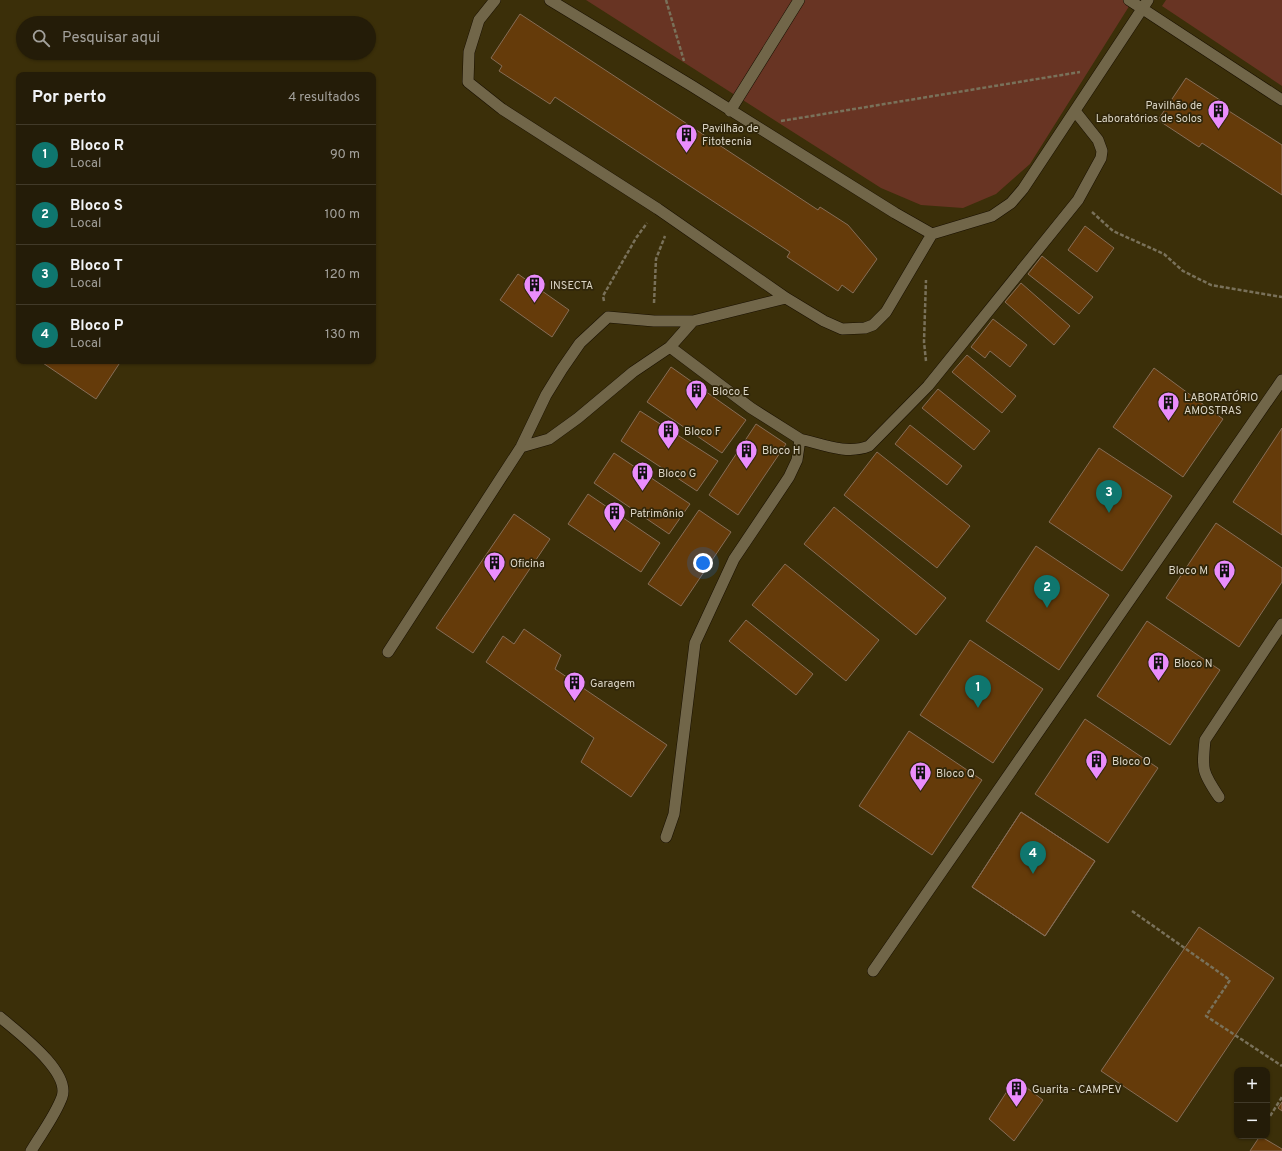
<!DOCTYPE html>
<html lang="pt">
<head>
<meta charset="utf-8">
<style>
	body { margin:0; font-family:Overpass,sans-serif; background:#302916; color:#f1f3f6 }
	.controls { position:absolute; right:12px; bottom:12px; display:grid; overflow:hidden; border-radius:8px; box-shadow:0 1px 3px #0004 }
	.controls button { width:36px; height:36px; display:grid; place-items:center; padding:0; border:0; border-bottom:1px solid #413a29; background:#241c08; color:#f1f3f6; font:20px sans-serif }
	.you { position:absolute; left:703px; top:563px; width:14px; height:14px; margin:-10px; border:3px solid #fff; border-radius:50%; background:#1a73e8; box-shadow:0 0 0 6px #1a73e833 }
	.badge { display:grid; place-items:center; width:26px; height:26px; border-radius:50%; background:#0f766e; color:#fff; font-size:13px; font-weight:700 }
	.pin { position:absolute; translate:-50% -33px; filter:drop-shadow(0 1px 2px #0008) }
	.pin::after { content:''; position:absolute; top:21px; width:14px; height:12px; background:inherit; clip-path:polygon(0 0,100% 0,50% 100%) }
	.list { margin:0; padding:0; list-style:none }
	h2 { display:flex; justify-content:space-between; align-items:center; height:52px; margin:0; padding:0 16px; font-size:17px }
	h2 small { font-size:13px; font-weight:400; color:#a3a19c }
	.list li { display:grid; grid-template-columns:26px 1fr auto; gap:12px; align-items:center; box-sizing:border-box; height:60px; padding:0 16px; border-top:1px solid #413a29 }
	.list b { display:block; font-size:15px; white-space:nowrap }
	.list p { margin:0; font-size:13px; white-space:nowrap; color:#a3a19c }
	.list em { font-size:13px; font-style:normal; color:#a3a19c }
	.icon { flex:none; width:22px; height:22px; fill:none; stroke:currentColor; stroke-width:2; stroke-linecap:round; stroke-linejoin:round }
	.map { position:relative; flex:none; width:1282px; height:1151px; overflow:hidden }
	.search { position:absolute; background:#241c08; box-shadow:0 1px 3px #0004; left:16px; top:16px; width:360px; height:44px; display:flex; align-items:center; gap:10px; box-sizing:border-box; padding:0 14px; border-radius:22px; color:#a3a19c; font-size:15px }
	.panel { position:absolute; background:#241c08; box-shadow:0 1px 3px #0004; left:16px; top:72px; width:360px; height:292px; border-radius:8px }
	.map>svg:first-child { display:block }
	.built { fill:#3b2f09; fill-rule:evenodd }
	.green { fill:#683423 }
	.building { fill:#653b0a; stroke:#866d57 }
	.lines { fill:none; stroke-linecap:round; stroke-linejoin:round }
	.service-casing { stroke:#180f00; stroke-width:12 }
	.minor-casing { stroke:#180f00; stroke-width:12 }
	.path { stroke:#79715a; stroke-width:2.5; stroke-dasharray:4 2; stroke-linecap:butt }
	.service { stroke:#716649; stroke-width:11 }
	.minor { stroke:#716649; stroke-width:11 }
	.labels { text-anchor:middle; stroke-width:3.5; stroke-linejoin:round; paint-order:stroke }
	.poi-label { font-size:11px; fill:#dcd6c6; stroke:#30260a; text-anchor:start }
</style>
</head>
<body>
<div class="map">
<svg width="1282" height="1151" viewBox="0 0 1282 1151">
	<rect width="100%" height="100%" fill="#30260a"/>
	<!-- built -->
	<path class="built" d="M 0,0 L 1282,0 L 1282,1151 L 0,1151 ZM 23,23 L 369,23 L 369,53 L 23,53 ZM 19,75 L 373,75 L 373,361 L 19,361 ZM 1237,1070 L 1267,1070 L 1267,1136 L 1237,1136 Z"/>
	<!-- green -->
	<path class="green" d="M 586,0 L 1133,0 L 1030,164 L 996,194 L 963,208 L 921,205 L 881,188 Z
		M 1166,0 L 1282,0 L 1282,86 L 1162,6 Z"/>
	<!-- building -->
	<path class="building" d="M 520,14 L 818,210 L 820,207 L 848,225 L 877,259 L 853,293 L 842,285 L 838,291 L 787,257 L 790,252 L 555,97 L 550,104 L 499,71 L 502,66 L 491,58 Z
		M 1186,78 L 1223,102 L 1221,106 L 1282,145 L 1282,195 L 1202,143 L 1199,147 L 1158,120 Z
		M 1085,226 L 1114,248 L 1097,272 L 1068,250 Z
		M 1042,256 L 1093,297 L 1079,314 L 1028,274 Z
		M 518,274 L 569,310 L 552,337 L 500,300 Z
		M 1021,283 L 1070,326 L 1054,345 L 1005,302 Z
		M 993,319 L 1027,345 L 1010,367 L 990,351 L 985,358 L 971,347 Z
		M 967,355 L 1016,396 L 1002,413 L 952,372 Z
		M 40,361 L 121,361 L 96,399 Z
		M 671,367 L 746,420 L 722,453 L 647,402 Z
		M 1154,368 L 1223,419 L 1183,477 L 1113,427 Z
		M 938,389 L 990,431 L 974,450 L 922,408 Z
		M 640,411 L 718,461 L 697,491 L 621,441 Z
		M 756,424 L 786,444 L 738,515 L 709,495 Z
		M 910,425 L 962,466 L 947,485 L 895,444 Z
		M 1282,428 L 1282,535 L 1233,502 Z
		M 1099,448 L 1172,496 L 1122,571 L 1049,522 Z
		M 877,452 L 970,526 L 937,568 L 844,495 Z
		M 614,453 L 690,504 L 669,534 L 594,483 Z
		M 588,494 L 660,543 L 641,572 L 568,524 Z
		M 834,507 L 946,598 L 916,635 L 804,544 Z
		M 699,510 L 731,532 L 681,606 L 648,584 Z
		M 514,514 L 550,539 L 473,653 L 436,628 Z
		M 1216,523 L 1282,568 L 1282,582 L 1239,647 L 1166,598 Z
		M 1036,546 L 1109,595 L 1059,670 L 986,621 Z
		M 785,564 L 879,640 L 846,681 L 752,605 Z
		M 746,620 L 813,674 L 796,695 L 729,641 Z
		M 1147,621 L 1220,670 L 1170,745 L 1097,696 Z
		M 524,629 L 561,655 L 555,669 L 667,745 L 631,797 L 581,762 L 594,738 L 486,662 L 503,636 L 514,644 Z
		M 970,640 L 1043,689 L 993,763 L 920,715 Z
		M 1085,719 L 1158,768 L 1108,843 L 1035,794 Z
		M 909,731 L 982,780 L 932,855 L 859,806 Z
		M 1021,812 L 1095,861 L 1045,936 L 972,887 Z
		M 1021,812 L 1095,861 L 1045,936 L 972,887 Z
		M 1199,927 L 1274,978 L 1177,1122 L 1101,1071 Z
		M 1015,1079 L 1043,1100 L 1014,1141 L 989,1119 Z
		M 1282,1102 L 1282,1111 L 1278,1108 Z
		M 1260,1136 L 1282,1149 L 1282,1151 L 1250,1151 Z"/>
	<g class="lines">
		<defs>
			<path id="service" d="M 495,0 L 479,20 L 469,52 L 468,82 L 502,109 L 658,209 L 786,298 L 824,321 L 842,329 L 865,328 L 873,325 L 886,312 L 932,234
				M 550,0 L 692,86 L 895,213 L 932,234 L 992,216 L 1011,203 L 1023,189 L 1148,0
				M 1129,0 L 1282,100
				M 730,111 L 799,0
				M 800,439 C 822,444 847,455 869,446 L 928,386 L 1078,200 L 1101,158 L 1102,151 L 1098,140 L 1075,111
				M 521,447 L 549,439 L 578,418 L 633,372 L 670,347 L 693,321
				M 388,652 L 521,447 L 546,395 L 562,369 L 580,343 L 608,317 L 654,321 L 693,321 L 786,298
				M 1219,797 C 1202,772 1202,770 1205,740 L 1282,624
				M 666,837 L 674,814 L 695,643 L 734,559 L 789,477 L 797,460 L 800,439 L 751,408 L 670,347
				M 873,971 L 1282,380"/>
			<path id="minor" d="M 0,1017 C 17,1032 71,1071 62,1097 C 55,1116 41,1134 31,1151"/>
		</defs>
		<!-- service casing -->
		<use href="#service" class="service-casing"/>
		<!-- minor casing -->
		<use href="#minor" class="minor-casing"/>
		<!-- path -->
		<path class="path" d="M 666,0 L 684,61
			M 781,121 L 1080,72
			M 1092,212 L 1113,231 L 1164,254 L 1183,271 L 1211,285 L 1282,297
			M 604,301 L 603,296 L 636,238 L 647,223
			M 654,303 L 656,259 L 665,236
			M 926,361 L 924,342 L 926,280
			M 1132,911 L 1230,980 L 1206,1016 L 1282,1066
			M 1267,1121 L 1282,1097"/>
		<!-- service -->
		<use href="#service" class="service"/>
		<!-- minor -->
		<use href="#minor" class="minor"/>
	</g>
	<!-- icons -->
	<defs>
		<symbol id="building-pin" viewBox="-11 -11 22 30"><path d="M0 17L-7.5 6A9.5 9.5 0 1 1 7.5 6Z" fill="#ea8dfc" stroke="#30260a"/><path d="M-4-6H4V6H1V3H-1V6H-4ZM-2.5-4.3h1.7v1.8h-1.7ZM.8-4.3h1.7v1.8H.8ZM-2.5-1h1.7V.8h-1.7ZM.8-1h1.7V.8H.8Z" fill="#111"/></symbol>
	</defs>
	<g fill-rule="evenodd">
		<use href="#building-pin" x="1206" y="98" width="25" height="34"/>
		<use href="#building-pin" x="674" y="122" width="25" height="34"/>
		<use href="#building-pin" x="522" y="272" width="25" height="34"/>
		<use href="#building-pin" x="684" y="378" width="25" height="34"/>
		<use href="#building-pin" x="1156" y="390" width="25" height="34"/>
		<use href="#building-pin" x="656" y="418" width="25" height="34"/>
		<use href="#building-pin" x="734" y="438" width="25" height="34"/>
		<use href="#building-pin" x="630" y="460" width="25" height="34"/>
		<use href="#building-pin" x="602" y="500" width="25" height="34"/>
		<use href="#building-pin" x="482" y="550" width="25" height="34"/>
		<use href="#building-pin" x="1212" y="558" width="25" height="34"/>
		<use href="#building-pin" x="1146" y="650" width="25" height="34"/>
		<use href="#building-pin" x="562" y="670" width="25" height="34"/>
		<use href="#building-pin" x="1084" y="748" width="25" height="34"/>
		<use href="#building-pin" x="908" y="760" width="25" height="34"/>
		<use href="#building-pin" x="1004" y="1076" width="25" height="34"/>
	</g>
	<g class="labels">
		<!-- poi labels -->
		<g class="poi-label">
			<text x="1202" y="109" text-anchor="end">Pavilhão de<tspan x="1202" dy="13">Laboratórios de Solos</tspan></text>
			<text x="702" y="132">Pavilhão de<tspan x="702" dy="13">Fitotecnia</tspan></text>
			<text x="550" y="289">INSECTA</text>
			<text x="712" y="395">Bloco E</text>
			<text x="1184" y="401">LABORATÓRIO<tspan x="1184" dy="13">AMOSTRAS</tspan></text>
			<text x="684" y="435">Bloco F</text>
			<text x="762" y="454">Bloco H</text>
			<text x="658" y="477">Bloco G</text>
			<text x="630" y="517">Patrimônio</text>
			<text x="510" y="567">Oficina</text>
			<text x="1208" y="574" text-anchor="end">Bloco M</text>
			<text x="1174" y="667">Bloco N</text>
			<text x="590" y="687">Garagem</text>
			<text x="1112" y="765">Bloco O</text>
			<text x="936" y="777">Bloco Q</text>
			<text x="1032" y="1093">Guarita - CAMPEV</text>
		</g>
	</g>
</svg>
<div class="controls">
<button>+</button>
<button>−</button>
</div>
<div class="you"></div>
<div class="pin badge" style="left:978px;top:708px">1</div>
<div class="pin badge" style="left:1047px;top:608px">2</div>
<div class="pin badge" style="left:1109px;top:513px">3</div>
<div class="pin badge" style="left:1033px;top:874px">4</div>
<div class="search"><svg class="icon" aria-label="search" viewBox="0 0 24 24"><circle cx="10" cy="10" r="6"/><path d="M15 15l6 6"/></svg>Pesquisar aqui</div>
<section class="panel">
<h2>Por perto<small>4 resultados</small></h2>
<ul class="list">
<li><span class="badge">1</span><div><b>Bloco R</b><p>Local</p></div><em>90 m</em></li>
<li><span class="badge">2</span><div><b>Bloco S</b><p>Local</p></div><em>100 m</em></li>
<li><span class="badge">3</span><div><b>Bloco T</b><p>Local</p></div><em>120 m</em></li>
<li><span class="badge">4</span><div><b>Bloco P</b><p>Local</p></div><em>130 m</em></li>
</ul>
</section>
</div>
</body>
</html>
